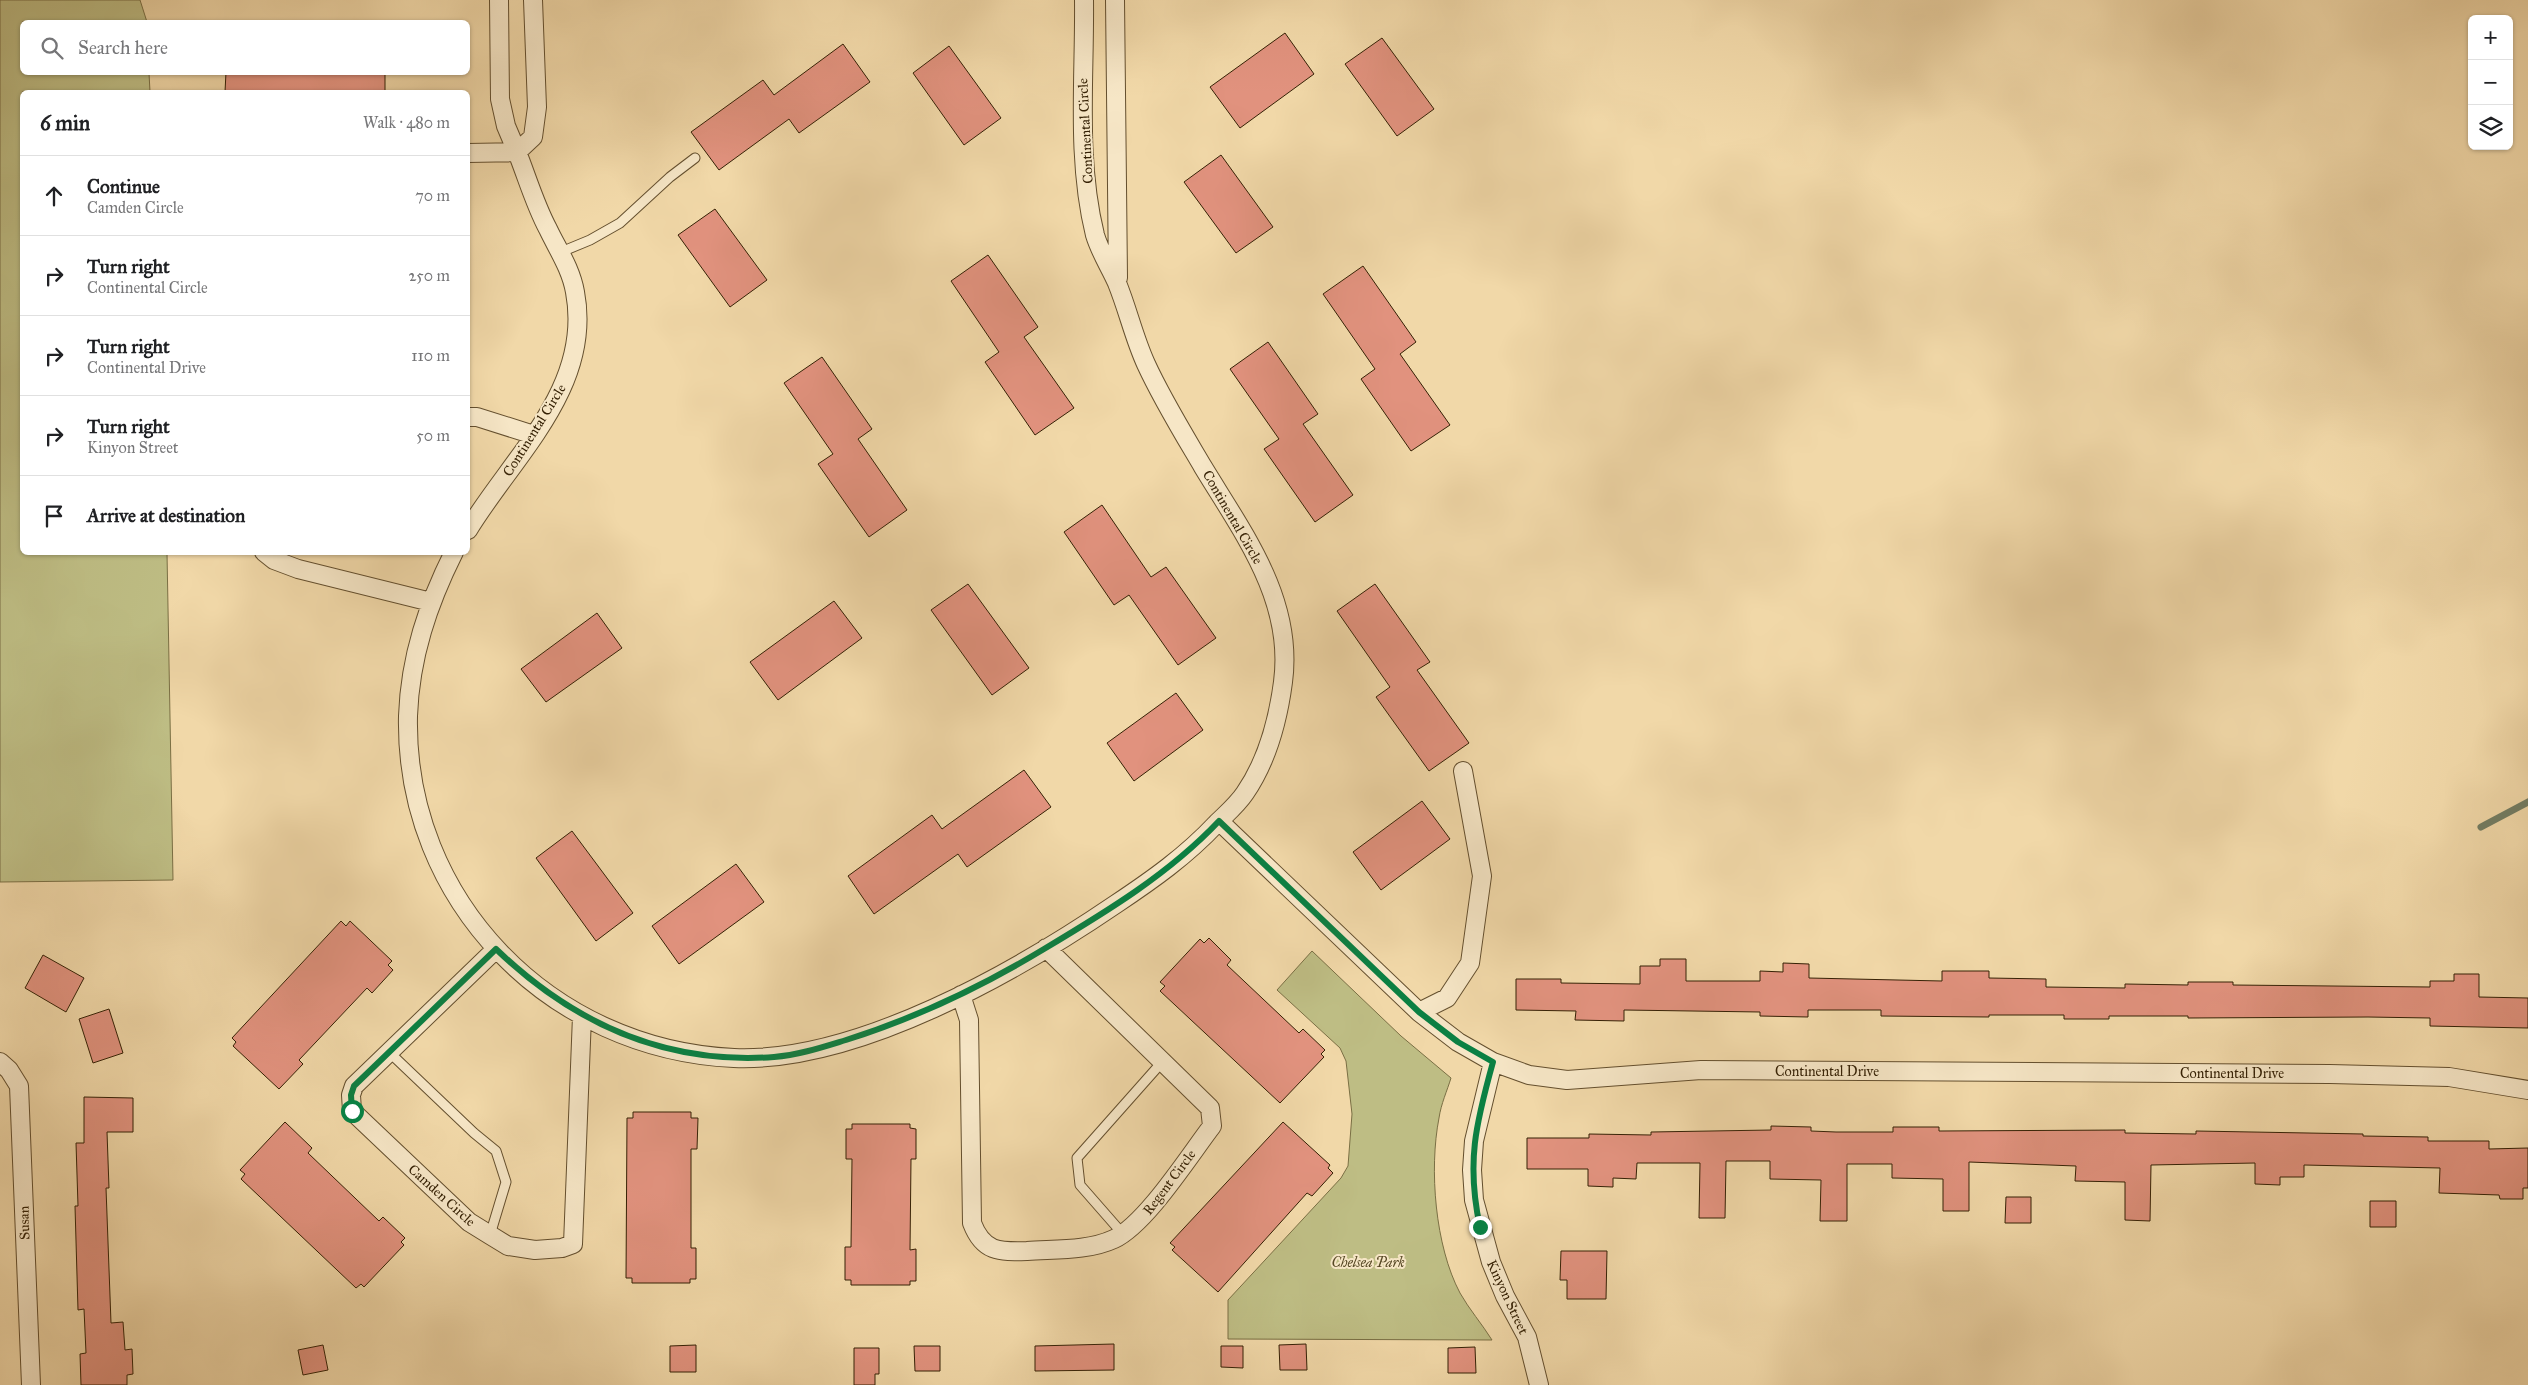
<!DOCTYPE html>
<html lang="en">
<head>
<meta charset="utf-8">
<style>
	body { margin:0; font-family:"IM FELL Great Primer",serif; background:#f2f2f2; color:#202124 }
	.controls { position:absolute; right:15px; top:15px; display:grid; overflow:hidden; border-radius:8px; box-shadow:0 1px 4px #0004 }
	.controls button { width:45px; height:45px; display:grid; place-items:center; padding:0; border:0; border-bottom:1px solid #e0e0e0; background:#fff; color:#202124; font:25px sans-serif }
	.stop { position:absolute; width:15px; height:15px; margin:-11px; border:4px solid #0b8043; border-radius:50%; background:#fff }
	.stop.end { background:#0b8043; border-color:#fff; box-shadow:0 1px 5px #0008 }
	.list { margin:0; padding:0; list-style:none }
	h2 { display:flex; justify-content:space-between; align-items:center; height:65px; margin:0; padding:0 20px; font-size:21px }
	h2 small { font-size:16px; font-weight:400; color:#757577 }
	.list li { display:grid; grid-template-columns:32px 1fr auto; gap:15px; align-items:center; box-sizing:border-box; height:80px; padding:0 20px; border-top:1px solid #e0e0e0 }
	.list b { display:block; font-size:19px; white-space:nowrap }
	.list p { margin:0; font-size:16px; white-space:nowrap; color:#757577 }
	.list em { font-size:16px; font-style:normal; color:#757577 }
	.icon { flex:none; width:28px; height:28px; fill:none; stroke:currentColor; stroke-width:2; stroke-linecap:round; stroke-linejoin:round }
	.map { position:relative; flex:none; width:2528px; height:1385px; overflow:hidden }
	.search { position:absolute; background:#fff; box-shadow:0 1px 4px #0004; left:20px; top:20px; width:450px; height:55px; display:flex; align-items:center; gap:12px; box-sizing:border-box; padding:0 18px; border-radius:8px; color:#757577; font-size:19px }
	.panel { position:absolute; background:#fff; box-shadow:0 1px 4px #0004; left:20px; top:90px; width:450px; height:465px; border-radius:8px }
	.map>svg:first-child { display:block }
	.green { fill:#bebd84; stroke:#7a6f44 }
	.lines { fill:none; stroke-linecap:round; stroke-linejoin:round }
	.stream { stroke:#727d64; stroke-width:7 }
	.building { fill:#e1927e; stroke:#352105 }
	.service-casing { stroke:#644f2e; stroke-width:11 }
	.minor-casing { stroke:#644f2e; stroke-width:20 }
	.service { stroke:#f6e6c6; stroke-width:9 }
	.minor { stroke:#f6e6c6; stroke-width:18 }
	.route { stroke:#0b8043; stroke-width:6 }
	.labels { text-anchor:middle; stroke-width:4; stroke-linejoin:round; paint-order:stroke }
	.street-label { font-size:14px; fill:#352105; stroke:#f6e6c6 }
	.park-label { font-size:14px; font-style:italic; fill:#574825; stroke:#f6e6c6 }
</style>
</head>
<body>
<div class="map">
<svg width="2528" height="1385" viewBox="0 0 2528 1385">
	<rect width="100%" height="100%" fill="#f1d8a8"/>
	<filter id="stains"><feTurbulence type="fractalNoise" baseFrequency=".004" numOctaves="4"/><feColorMatrix values="0 0 0 0 .2 0 0 0 0 .09 0 0 0 0 .02 0 0 0 .5 -.17"/></filter>
	<radialGradient id="worn" r=".72"><stop offset=".6" stop-color="#630" stop-opacity="0"/><stop offset="1" stop-color="#630" stop-opacity=".3"/></radialGradient>
	<!-- green -->
	<path class="green" d="M 0,0 L 140,0 L 147,22 L 22,22 L 22,72 L 149,73 L 150,92 L 22,92 L 22,552 L 167,553 L 173,880 L 0,882 Z
		M 1312,951 L 1401,1036 L 1451,1078 C 1447,1091 1441,1104 1439,1118 C 1429,1169 1435,1246 1460,1293 C 1469,1309 1482,1324 1492,1340 L 1228,1339 L 1228,1300 L 1341,1178 L 1348,1166 L 1352,1114 L 1346,1061 L 1340,1048 L 1277,990 Z"/>
	<g class="lines">
		<!-- stream -->
		<path class="stream" d="M 2481,827 L 2528,802"/>
	</g>
	<!-- building -->
	<path class="building" d="M 1285,33 L 1314,74 L 1240,128 L 1210,87 Z
		M 1382,38 L 1434,109 L 1397,136 L 1345,64 Z
		M 843,44 L 870,82 L 799,133 L 789,119 L 719,170 L 691,132 L 763,80 L 774,95 Z
		M 949,46 L 1001,118 L 964,145 L 913,73 Z
		M 226,72 L 385,72 L 385,92 L 225,92 Z
		M 1221,155 L 1273,227 L 1236,253 L 1184,182 Z
		M 715,209 L 767,280 L 730,307 L 678,235 Z
		M 988,255 L 1038,327 L 1024,337 L 1074,408 L 1035,435 L 985,362 L 999,352 L 951,281 Z
		M 1363,266 L 1416,342 L 1400,354 L 1450,425 L 1411,451 L 1361,379 L 1375,369 L 1323,294 Z
		M 1268,342 L 1318,414 L 1303,424 L 1353,495 L 1315,522 L 1264,449 L 1279,439 L 1230,369 Z
		M 822,357 L 872,429 L 858,439 L 907,510 L 869,537 L 818,464 L 833,454 L 784,383 Z
		M 1102,505 L 1151,577 L 1166,567 L 1216,638 L 1178,665 L 1129,595 L 1114,605 L 1064,532 Z
		M 968,584 L 1029,668 L 992,695 L 931,610 Z
		M 1375,584 L 1430,662 L 1417,670 L 1469,743 L 1429,771 L 1376,697 L 1390,687 L 1337,611 Z
		M 834,601 L 862,638 L 778,700 L 750,662 Z
		M 597,613 L 622,648 L 546,702 L 521,669 Z
		M 1176,693 L 1203,730 L 1134,781 L 1107,743 Z
		M 1024,770 L 1051,807 L 967,867 L 958,854 L 874,914 L 848,876 L 932,815 L 942,829 Z
		M 1422,801 L 1450,839 L 1381,890 L 1353,852 Z
		M 572,831 L 633,913 L 596,941 L 536,858 Z
		M 736,864 L 764,902 L 679,964 L 652,926 Z
		M 341,921 L 346,926 L 350,921 L 392,961 L 388,965 L 393,970 L 372,993 L 367,988 L 299,1060 L 303,1064 L 279,1089 L 233,1046 L 236,1042 L 232,1038 Z
		M 1209,938 L 1231,960 L 1227,965 L 1299,1033 L 1303,1029 L 1325,1050 L 1321,1054 L 1324,1057 L 1280,1103 L 1160,991 L 1165,986 L 1160,982 L 1200,939 L 1204,943 Z
		M 43,955 L 84,978 L 66,1012 L 25,988 Z
		M 1660,959 L 1686,959 L 1686,981 L 1760,981 L 1760,971 L 1783,972 L 1783,963 L 1809,964 L 1809,978 L 1942,981 L 1942,971 L 1989,971 L 1989,978 L 2046,979 L 2046,987 L 2125,988 L 2125,984 L 2188,985 L 2188,982 L 2233,982 L 2233,985 L 2430,987 L 2430,981 L 2454,981 L 2454,974 L 2479,974 L 2479,997 L 2528,998 L 2528,1028 L 2430,1026 L 2430,1018 L 2368,1017 L 2188,1018 L 2188,1016 L 2109,1016 L 2109,1019 L 2064,1019 L 2064,1015 L 1989,1015 L 1989,1017 L 1881,1016 L 1881,1010 L 1808,1010 L 1808,1017 L 1760,1016 L 1760,1012 L 1624,1010 L 1624,1021 L 1575,1020 L 1576,1011 L 1516,1010 L 1516,979 L 1561,979 L 1561,983 L 1640,984 L 1640,966 L 1660,966 Z
		M 109,1009 L 123,1053 L 93,1063 L 79,1019 Z
		M 84,1097 L 133,1098 L 133,1132 L 107,1132 L 109,1188 L 106,1188 L 111,1323 L 123,1322 L 125,1350 L 132,1349 L 133,1374 L 127,1375 L 127,1385 L 81,1385 L 80,1354 L 86,1353 L 84,1309 L 78,1310 L 75,1206 L 78,1206 L 76,1143 L 84,1143 Z
		M 633,1112 L 691,1112 L 691,1118 L 698,1118 L 697,1149 L 691,1149 L 691,1248 L 696,1248 L 696,1279 L 690,1279 L 690,1283 L 632,1283 L 632,1278 L 626,1278 L 627,1118 L 633,1118 Z
		M 285,1122 L 312,1148 L 308,1153 L 379,1221 L 383,1217 L 405,1238 L 401,1242 L 404,1245 L 364,1287 L 361,1284 L 356,1288 L 241,1179 L 245,1174 L 240,1170 Z
		M 1283,1122 L 1330,1165 L 1328,1168 L 1333,1173 L 1312,1196 L 1307,1193 L 1218,1292 L 1172,1250 L 1175,1247 L 1170,1243 Z
		M 852,1124 L 910,1124 L 910,1128 L 916,1129 L 916,1159 L 911,1159 L 910,1250 L 916,1249 L 916,1281 L 910,1281 L 910,1285 L 851,1285 L 851,1280 L 845,1280 L 845,1247 L 851,1247 L 852,1159 L 846,1159 L 846,1129 L 852,1129 Z
		M 1771,1126 L 1811,1127 L 1811,1131 L 1836,1132 L 1893,1132 L 1893,1127 L 1939,1127 L 1939,1131 L 2125,1130 L 2125,1133 L 2196,1134 L 2196,1131 L 2363,1134 L 2363,1136 L 2428,1137 L 2428,1141 L 2489,1141 L 2489,1149 L 2528,1148 L 2528,1188 L 2523,1188 L 2523,1199 L 2500,1199 L 2499,1195 L 2439,1193 L 2440,1168 L 2304,1165 L 2304,1177 L 2280,1177 L 2280,1185 L 2255,1184 L 2255,1163 L 2151,1165 L 2150,1221 L 2125,1220 L 2125,1182 L 2075,1181 L 2076,1166 L 1969,1162 L 1969,1211 L 1943,1211 L 1943,1179 L 1892,1178 L 1892,1164 L 1847,1164 L 1847,1221 L 1820,1221 L 1821,1180 L 1770,1179 L 1770,1161 L 1726,1161 L 1725,1218 L 1699,1218 L 1700,1163 L 1637,1163 L 1636,1179 L 1613,1178 L 1613,1187 L 1588,1186 L 1588,1169 L 1527,1169 L 1527,1138 L 1589,1138 L 1589,1134 L 1651,1135 L 1651,1132 L 1771,1130 Z
		M 2006,1197 L 2031,1197 L 2031,1223 L 2005,1223 Z
		M 2370,1201 L 2396,1201 L 2396,1227 L 2370,1227 Z
		M 1561,1251 L 1607,1251 L 1606,1299 L 1567,1299 L 1567,1280 L 1560,1280 Z
		M 1114,1344 L 1114,1370 L 1035,1371 L 1035,1346 Z
		M 1306,1344 L 1307,1370 L 1280,1370 L 1279,1345 Z
		M 323,1345 L 328,1370 L 303,1375 L 298,1350 Z
		M 696,1345 L 696,1372 L 670,1372 L 670,1346 Z
		M 914,1346 L 940,1346 L 940,1371 L 915,1371 Z
		M 1221,1346 L 1243,1346 L 1243,1368 L 1221,1367 Z
		M 1475,1347 L 1476,1373 L 1448,1373 L 1448,1348 Z
		M 854,1348 L 879,1348 L 879,1374 L 875,1374 L 875,1385 L 854,1385 Z"/>
	<g class="lines">
		<defs>
			<path id="service" d="M 561,252 L 590,240 L 620,223 L 670,177 L 695,158
				M 389,1052 L 474,1133 L 496,1151 L 506,1182 L 490,1235
				M 1122,1233 L 1080,1185 L 1077,1158 L 1163,1061"/>
			<path id="minor" d="M 499,0 L 500,99 L 506,126 L 517,152 L 533,137 L 537,107 L 533,0
				M 1115,0 L 1118,278
				M 468,153 L 517,152 C 527,177 535,205 548,229 C 558,250 571,269 575,292 C 593,387 513,456 468,530
				M 468,417 L 477,417 L 534,435
				M 264,552 L 274,560 L 298,569 L 431,602
				M 454,552 C 428,604 410,657 408,716 C 404,901 551,1050 734,1058 C 857,1063 1016,972 1116,904 C 1152,880 1186,856 1216,824 C 1226,814 1237,805 1245,793 C 1267,761 1278,720 1283,682 C 1294,600 1243,533 1203,467 C 1183,433 1162,399 1146,364 C 1134,338 1128,310 1117,283 C 1110,267 1100,252 1095,235 C 1076,158 1085,77 1084,0
				M 1219,821 L 1419,1012 L 1458,1042 L 1493,1062 L 1529,1075 L 1567,1080 L 1701,1070 L 2330,1074 L 2449,1077 L 2528,1090
				M 496,949 L 354,1086 L 351,1095 L 352,1111 L 469,1222 L 490,1235 L 508,1246 L 535,1250 L 562,1248 L 573,1244 L 582,1016
				M 961,995 L 969,1020 L 972,1223 C 983,1252 999,1252 1027,1251 C 1056,1249 1088,1251 1114,1239 C 1146,1224 1189,1156 1212,1126 L 1210,1108 L 1046,948
				M 1419,1012 L 1447,998 L 1470,963 L 1482,876 L 1463,771
				M 0,1062 L 9,1070 L 19,1086 L 31,1385
				M 1493,1062 L 1474,1141 L 1472,1170 L 1474,1200 L 1491,1262 L 1505,1296 L 1527,1337 L 1539,1385"/>
		</defs>
		<!-- service casing -->
		<use href="#service" class="service-casing"/>
		<!-- minor casing -->
		<use href="#minor" class="minor-casing"/>
		<!-- service -->
		<use href="#service" class="service"/>
		<!-- minor -->
		<use href="#minor" class="minor"/>
	</g>
	<g class="lines">
		<!-- route -->
		<path class="route" d="M 352,1111 L 351,1095 L 354,1086 L 496,949 C 574,1024 665,1065 774,1057 C 799,1055 823,1047 846,1040 C 916,1018 981,987 1044,949 C 1106,912 1169,874 1219,821 L 1419,1012 L 1458,1042 L 1493,1062 C 1476,1123 1466,1163 1480,1227"/>
	</g>
	<g class="labels">
		<!-- street labels -->
		<g class="street-label">
			<text transform="translate(1085 131) rotate(-93)" y="5">Continental Circle</text>
			<text transform="translate(534 430) rotate(-58)" y="5">Continental Circle</text>
			<text transform="translate(1233 517) rotate(60)" y="5">Continental Circle</text>
			<text x="1827" y="1076">Continental Drive</text>
			<text x="2232" y="1078">Continental Drive</text>
			<text transform="translate(1169 1182) rotate(-53)" y="5">Regent Circle</text>
			<text transform="translate(442 1195) rotate(42)" y="5">Camden Circle</text>
			<text transform="translate(24 1223) rotate(-92)" y="5">Susan</text>
			<text transform="translate(1508 1297) rotate(65)" y="5">Kinyon Street</text>
		</g>
		<!-- park labels -->
		<g class="park-label">
			<text x="1368" y="1267">Chelsea Park</text>
		</g>
	</g>
	<rect width="100%" height="100%" filter="url(#stains)"/>
	<rect width="100%" height="100%" fill="url(#worn)"/>
</svg>
<div class="controls">
<button>+</button>
<button>−</button>
<button><svg class="icon" aria-label="layers" viewBox="0 0 24 24"><path d="M12 4l9 5-9 5-9-5zM3 14l9 5 9-5"/></svg></button>
</div>
<div class="stop" style="left:352px;top:1111px"></div>
<div class="stop end" style="left:1480px;top:1227px"></div>
<div class="search"><svg class="icon" aria-label="search" viewBox="0 0 24 24"><circle cx="10" cy="10" r="6"/><path d="M15 15l6 6"/></svg>Search here</div>
<section class="panel">
<h2>6 min<small>Walk · 480 m</small></h2>
<ul class="list">
<li><svg class="icon" aria-label="ahead" viewBox="0 0 24 24"><path d="M12 20V5M6 11l6-6 6 6"/></svg><div><b>Continue</b><p>Camden Circle</p></div><em>70 m</em></li>
<li><svg class="icon" aria-label="right" viewBox="0 0 24 24"><path d="M7 20v-9h11M14 6l5 5-5 5"/></svg><div><b>Turn right</b><p>Continental Circle</p></div><em>250 m</em></li>
<li><svg class="icon" aria-label="right" viewBox="0 0 24 24"><path d="M7 20v-9h11M14 6l5 5-5 5"/></svg><div><b>Turn right</b><p>Continental Drive</p></div><em>110 m</em></li>
<li><svg class="icon" aria-label="right" viewBox="0 0 24 24"><path d="M7 20v-9h11M14 6l5 5-5 5"/></svg><div><b>Turn right</b><p>Kinyon Street</p></div><em>50 m</em></li>
<li><svg class="icon" aria-label="arrive" viewBox="0 0 24 24"><path d="M6 21V4h12l-3 4 3 4H6"/></svg><div><b>Arrive at destination</b></div></li>
</ul>
</section>
</div>
</body>
</html>
